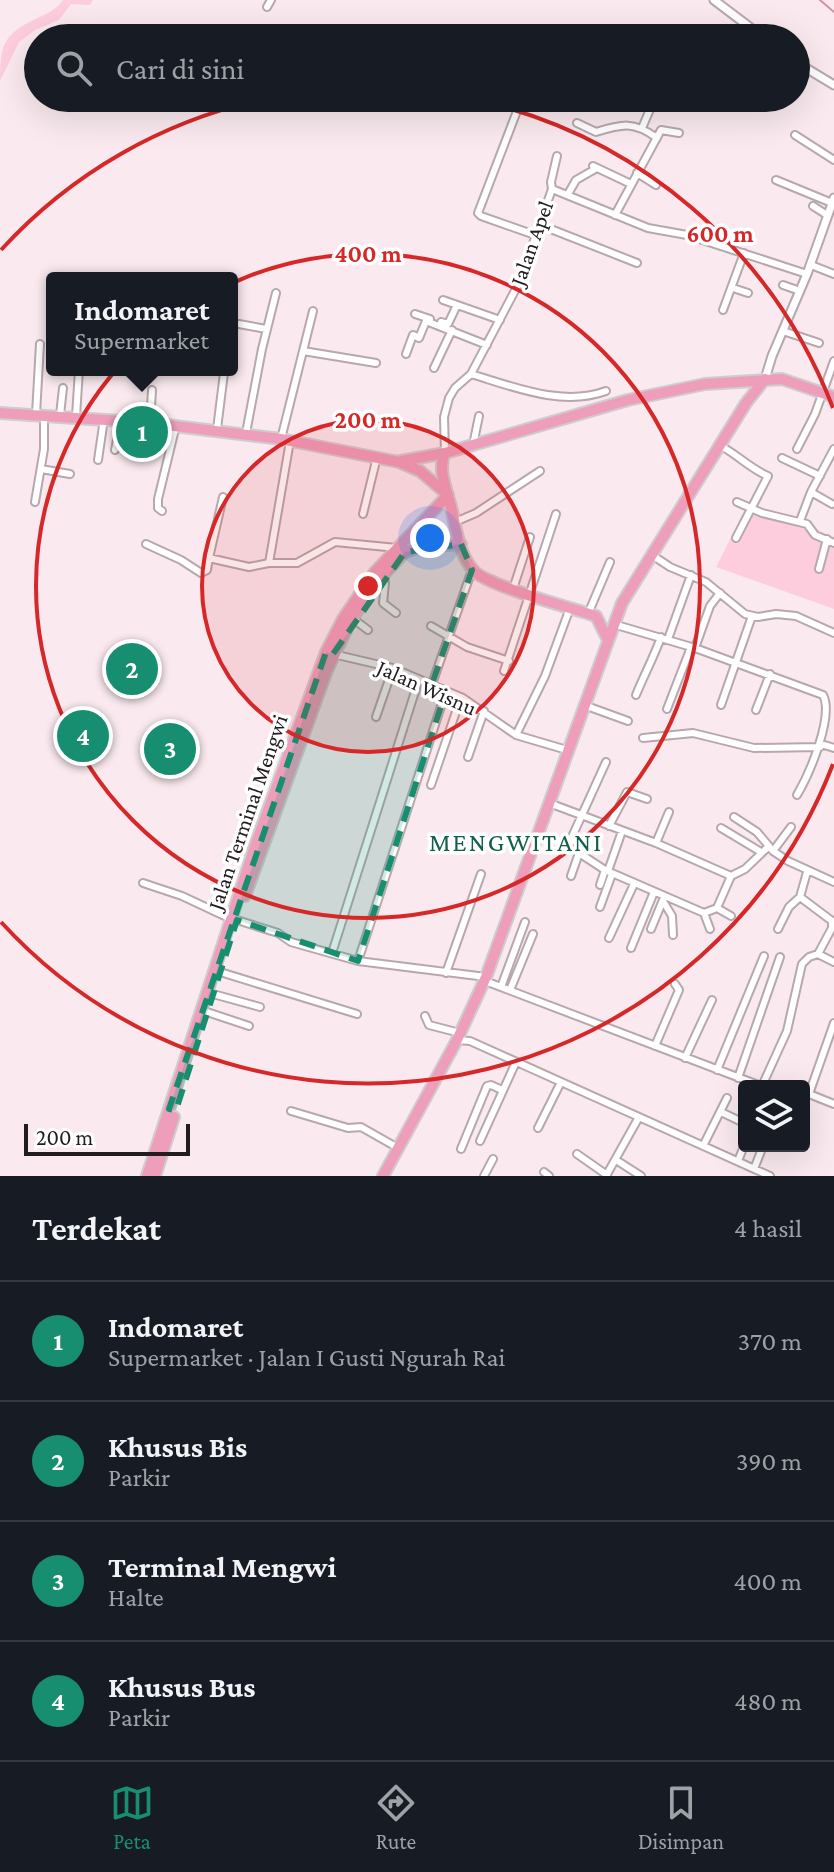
<!DOCTYPE html>
<html lang="id">
<head>
<meta charset="utf-8">
<style>
	body { margin:0; font-family:"Crimson Pro",serif; background:#242831; color:#f1f3f6 }
	.controls { position:absolute; right:24px; bottom:24px; display:grid; overflow:hidden; border-radius:8px; box-shadow:0 8px 32px #0002 }
	.controls button { width:72px; height:72px; display:grid; place-items:center; padding:0; border:0; border-bottom:2px solid #363941; background:#171b24; color:#f1f3f6; font:40px sans-serif }
	.scale { position:absolute; left:24px; bottom:20px; width:166px; box-sizing:border-box; padding-left:8px; border:4px solid #211c1e; border-top:0; font-size:22px; line-height:28px; white-space:nowrap; color:#211c1e; -webkit-text-stroke:6px #fff; paint-order:stroke }
	.you { position:absolute; left:430px; top:538px; width:28px; height:28px; margin:-20px; border:6px solid #fff; border-radius:50%; background:#1a73e8; box-shadow:0 0 0 12px #1a73e833 }
	.badge { display:grid; place-items:center; width:52px; height:52px; border-radius:50%; background:#188e71; color:#fff; font-size:26px; font-weight:700 }
	.pin { position:absolute; translate:-50% -50%; border:4px solid #fff; box-shadow:0 2px 8px #0006 }
	.popup { position:absolute; left:46px; top:272px; width:192px; height:104px; box-sizing:border-box; display:grid; place-content:center; border-radius:8px; background:#171b24; filter:drop-shadow(0 2px 6px #0005); font-size:26px; white-space:nowrap; color:#9ea1a6 }
	.popup b { font-size:30px; color:#f1f3f6 }
	.popup::after { content:''; position:absolute; left:50%; top:100%; margin-left:-16px; border:16px solid transparent; border-top-color:#171b24 }
	.list { margin:0; padding:0; list-style:none }
	h2 { display:flex; justify-content:space-between; align-items:center; height:104px; margin:0; padding:0 32px; font-size:34px }
	h2 small { font-size:26px; font-weight:400; color:#9ea1a6 }
	.list li { display:grid; grid-template-columns:52px 1fr auto; gap:24px; align-items:center; box-sizing:border-box; height:120px; padding:0 32px; border-top:2px solid #363941 }
	.list b { display:block; font-size:30px; white-space:nowrap }
	.list p { margin:0; font-size:26px; white-space:nowrap; color:#9ea1a6 }
	.list em { font-size:26px; font-style:normal; color:#9ea1a6 }
	.icon { flex:none; width:44px; height:44px; fill:none; stroke:currentColor; stroke-width:2; stroke-linecap:round; stroke-linejoin:round }
	.map { position:relative; flex:none; width:834px; height:1176px; overflow:hidden }
	.search { position:absolute; background:#171b24; box-shadow:0 8px 32px #0002; left:24px; right:24px; top:24px; height:88px; display:flex; align-items:center; gap:20px; box-sizing:border-box; padding:0 28px; border-radius:44px; color:#9ea1a6; font-size:30px }
	.sheet { height:584px; background:#171b24 }
	nav { display:flex; justify-content:space-around; align-items:center; box-sizing:border-box; height:112px; border-top:2px solid #363941; background:#171b24; font-size:22px; color:#9ea1a6 }
	nav a { display:grid; justify-items:center; gap:4px }
	nav .on { color:#188e71 }
	.map>svg:first-child { display:block }
	.green { fill:#fdcddd }
	.lines { fill:none; stroke-linecap:round; stroke-linejoin:round }
	.stream { stroke:#d191a7; stroke-width:2 }
	.minor-casing { stroke:#b7a8ad; stroke-width:10 }
	.tertiary-casing { stroke:#b7a8ad; stroke-width:11 }
	.trunk-casing { stroke:#cecdce; stroke-width:14 }
	.minor { stroke:#fff; stroke-width:6 }
	.tertiary { stroke:#fff; stroke-width:7 }
	.trunk { stroke:#ee9ebb; stroke-width:10 }
	.marked { fill:#188e71; fill-opacity:0.2; stroke:#188e71; stroke-width:6; stroke-dasharray:16 10; stroke-linejoin:round }
	.ring { fill:none; stroke:#d62828; stroke-width:4 }
	.labels { text-anchor:middle; stroke-width:7; stroke-linejoin:round; paint-order:stroke }
	.street-label { font-size:22px; fill:#211c1e; stroke:#fff }
	.quarter-label { font-size:26px; letter-spacing:2px; fill:#11604c; stroke:#fff }
	.centre { fill:#d62828; stroke:#fff; stroke-width:4 }
	.ring-label { font-size:24px; text-anchor:middle; font-weight:bold; fill:#d62828; stroke:#fff; stroke-width:7; stroke-linejoin:round; paint-order:stroke }
</style>
</head>
<body>
<div class="map">
<svg width="834" height="1176" viewBox="0 0 834 1176">
	<rect width="100%" height="100%" fill="#faeaef"/>
	<!-- green -->
	<path class="green" d="M 63,0 L 93,0 L 90,5 L 71,4 L 59,20 L 35,30 L 19,42 L 0,81 C 0,46 3,34 36,19 C 48,13 56,10 63,0 Z
		M 745,510 L 812,526 L 834,539 L 834,609 L 716,567 Z"/>
	<g class="lines">
		<!-- stream -->
		<path class="stream" d="M 820,0 L 834,12"/>
		<defs>
			<path id="minor" d="M 267,7 L 271,0
				M 522,98 L 478,213 L 481,216 L 535,235
				M 577,123 L 596,132 C 622,124 634,121 657,138
				M 642,128 L 651,107
				M 795,135 L 834,160
				M 593,166 L 631,184
				M 637,173 L 656,185
				M 776,180 L 832,203
				M 552,189 L 551,182 L 557,156
				M 568,194 L 576,180 L 597,168
				M 813,206 L 827,215
				M 615,215 L 661,130 L 679,133
				M 538,224 L 637,263
				M 811,265 L 834,274
				M 783,285 L 800,291
				M 733,288 L 748,293
				M 443,300 L 500,320
				M 723,310 L 744,253
				M 415,314 L 430,319
				M 441,322 L 448,324 L 457,305
				M 239,324 L 266,329
				M 783,331 L 819,343
				M 303,351 L 376,363
				M 406,354 L 413,335 L 419,338 L 426,321 L 487,345
				M 434,368 L 452,330
				M 471,374 C 514,387 562,407 606,391
				M 36,414 L 40,344
				M 60,415 L 63,388
				M 76,416 L 79,370
				M 150,423 L 152,390
				M 217,429 L 224,373
				M 246,433 L 262,349 L 276,293
				M 281,439 L 313,311
				M 290,441 L 269,563 L 297,563 L 335,542 L 397,548
				M 473,445 L 479,416
				M 721,446 C 739,456 751,469 768,476 L 736,538
				M 797,449 L 815,414 L 834,361
				M 115,450 L 121,420
				M 445,453 L 444,417 L 449,398 L 455,388 L 471,374 L 520,281 L 552,189 L 648,228 L 687,235 L 807,274
				M 782,458 L 820,476
				M 98,460 L 104,419
				M 41,469 L 70,474
				M 811,492 L 832,504
				M 35,502 L 44,449 L 44,415
				M 737,502 L 762,513 L 807,524 L 815,535 L 834,543
				M 162,511 L 158,508 L 158,499 L 176,425
				M 363,514 L 377,457
				M 800,521 L 811,492 L 834,449
				M 455,522 L 476,513 L 540,471
				M 146,544 L 181,560 L 201,573 L 207,570 L 209,558 L 249,567 L 269,563
				M 652,555 L 670,567 L 706,582 L 745,614 L 758,617 L 776,614 L 796,616 L 834,633
				M 209,558 L 223,497
				M 819,569 L 827,539
				M 380,578 L 385,583 L 383,603 L 396,613
				M 513,589 L 530,537
				M 588,614 L 610,562
				M 352,618 L 368,630
				M 613,624 L 695,648 L 823,695 C 834,716 810,773 797,795
				M 431,626 L 467,647 L 509,661
				M 668,639 L 691,575
				M 695,648 L 710,606 L 720,593
				M 333,654 L 393,668 L 463,698 L 516,735 L 567,750
				M 504,671 L 556,514
				M 432,684 L 472,570
				M 636,695 C 644,675 654,657 661,637
				M 584,705 L 628,721
				M 721,705 L 752,616
				M 667,709 L 691,647
				M 756,710 L 770,674
				M 376,717 L 393,668
				M 516,735 L 545,676 L 570,608
				M 643,738 L 693,733 L 754,748 L 820,747
				M 821,744 L 834,748
				M 468,757 L 484,711
				M 606,762 L 571,839 L 579,853 L 605,870 L 704,913 L 717,908 L 731,876
				M 431,785 L 461,697
				M 549,803 L 656,843 L 731,876
				M 734,817 L 757,832 L 773,851 L 788,861 L 834,882
				M 609,826 L 627,792 L 647,799
				M 721,828 L 761,852
				M 656,843 L 669,812
				M 773,851 L 791,827
				M 608,871 L 622,831
				M 807,872 L 800,897 L 832,921 L 832,928 L 818,954
				M 571,876 L 579,853
				M 731,876 L 745,869 L 769,846
				M 143,883 L 182,896 L 231,919
				M 600,885 L 605,870
				M 663,901 L 672,916 L 673,935
				M 600,907 L 612,874
				M 717,908 L 731,916
				M 704,913 L 710,929
				M 237,920 L 278,933 L 291,942 L 358,961 L 486,977
				M 651,929 L 663,900
				M 778,929 L 789,907 L 800,897
				M 609,938 L 634,884
				M 631,948 L 654,892
				M 332,953 L 419,679
				M 358,961 L 446,691
				M 220,972 L 357,1014
				M 446,973 L 481,874
				M 485,981 L 761,1086
				M 501,987 L 525,922
				M 510,990 L 533,934
				M 213,994 L 260,1007
				M 207,1012 L 249,1026
				M 425,1016 L 429,1025 L 460,1033
				M 457,1040 L 470,1041 L 770,1176
				M 655,1046 L 679,990 L 675,984
				M 685,1058 L 712,1000
				M 717,1070 L 764,956
				M 738,1078 L 780,957
				M 762,1086 L 787,1031 L 802,964 L 809,957 L 818,954 L 834,962
				M 788,1086 L 791,1086
				M 804,1092 L 834,1104
				M 809,1094 L 834,1023
				M 291,1111 L 348,1128 L 361,1127 L 398,1148
				M 721,1112 L 744,1123
				M 538,1128 L 561,1082
				M 480,1141 L 516,1062
				M 703,1146 L 727,1098
				M 461,1149 L 487,1086 L 491,1085 L 502,1090
				M 577,1154 L 607,1175
				M 616,1160 L 641,1176
				M 738,1161 L 744,1146
				M 754,1169 L 763,1146
				M 544,1172 L 549,1176
				M 484,1176 L 493,1159
				M 606,1176 L 639,1117"/>
			<path id="tertiary" d="M 714,0 L 764,38
				M 796,62 L 834,85
				M 765,379 L 772,356 L 807,274 L 834,198"/>
			<path id="trunk" d="M 0,413 L 150,423 L 281,439 L 399,462 L 420,471 L 448,495
				M 445,453 C 437,468 447,491 451,507 C 456,527 459,555 474,571 C 488,586 572,608 596,616 L 608,640
				M 401,461 L 445,453 L 628,400 L 705,384 L 782,379 L 834,397
				M 245,896 L 327,670 L 352,618 L 380,578 L 405,552 L 420,547 L 461,544
				M 147,1176 L 255,846 L 326,652 L 343,619 L 375,572 L 448,495
				M 155,1176 L 174,1117
				M 383,1176 L 457,1040 L 486,977 L 622,603 L 746,403 L 765,379"/>
		</defs>
		<!-- minor casing -->
		<use href="#minor" class="minor-casing"/>
		<!-- tertiary casing -->
		<use href="#tertiary" class="tertiary-casing"/>
		<!-- trunk casing -->
		<use href="#trunk" class="trunk-casing"/>
		<!-- minor -->
		<use href="#minor" class="minor"/>
		<!-- tertiary -->
		<use href="#tertiary" class="tertiary"/>
		<!-- trunk -->
		<use href="#trunk" class="trunk"/>
	</g>
	<!-- marked area -->
	<path class="marked" d="M 461,544 L 472,570 L 432,684 L 446,691 L 358,961 L 237,920 L 176,1110 L 169,1109 L 326,652 L 333,654 L 405,552 Z"/>
	<!-- distance rings -->
	<circle cx="368" cy="586" r="166" fill="#d62828" fill-opacity=".12"/>
	<g class="ring">
		<circle cx="368" cy="586" r="166"/>
		<circle cx="368" cy="586" r="332"/>
		<path d="M833 764A498 498 0 0 1 1 922M1 250A498 498 0 0 1 264 99M472 99A498 498 0 0 1 833 408"/>
	</g>
	<g class="labels">
		<!-- street labels -->
		<g class="street-label">
			<text transform="translate(531 243) rotate(-70)" y="8">Jalan Apel</text>
			<text transform="translate(427 687) rotate(24)" y="8">Jalan Wisnu</text>
			<text transform="translate(247 812) rotate(-71)" y="8">Jalan Terminal Mengwi</text>
		</g>
		<!-- quarter labels -->
		<g class="quarter-label">
			<text x="516" y="851">MENGWITANI</text>
		</g>
	</g>
	<circle cx="368" cy="586" r="12" class="centre"/>
	<g class="ring-label">
		<text x="720" y="242">600 m</text>
		<text x="368" y="262">400 m</text>
		<text x="368" y="428">200 m</text>
	</g>
</svg>
<div class="controls">
<button><svg class="icon" aria-label="layers" viewBox="0 0 24 24"><path d="M12 4l9 5-9 5-9-5zM3 14l9 5 9-5"/></svg></button>
</div>
<div class="scale">200 m</div>
<div class="you"></div>
<div class="pin badge" style="left:142px;top:432px">1</div>
<div class="popup"><b>Indomaret</b>Supermarket</div>
<div class="pin badge" style="left:132px;top:669px">2</div>
<div class="pin badge" style="left:170px;top:749px">3</div>
<div class="pin badge" style="left:83px;top:736px">4</div>
<div class="search"><svg class="icon" aria-label="search" viewBox="0 0 24 24"><circle cx="10" cy="10" r="6"/><path d="M15 15l6 6"/></svg>Cari di sini</div>
</div>
<section class="sheet">
<h2>Terdekat<small>4 hasil</small></h2>
<ul class="list">
<li><span class="badge">1</span><div><b>Indomaret</b><p>Supermarket · Jalan I Gusti Ngurah Rai</p></div><em>370 m</em></li>
<li><span class="badge">2</span><div><b>Khusus Bis</b><p>Parkir</p></div><em>390 m</em></li>
<li><span class="badge">3</span><div><b>Terminal Mengwi</b><p>Halte</p></div><em>400 m</em></li>
<li><span class="badge">4</span><div><b>Khusus Bus</b><p>Parkir</p></div><em>480 m</em></li>
</ul>
</section>
<nav>
<a class="on"><svg class="icon" aria-label="map" viewBox="0 0 24 24"><path d="M3 6l6-2 6 2 6-2v14l-6 2-6-2-6 2zM9 4v14M15 6v14"/></svg>Peta</a>
<a><svg class="icon" aria-label="directions" viewBox="0 0 24 24"><path d="M12 3l9 9-9 9-9-9zM9 14v-3h6M13 9l2 2-2 2"/></svg>Rute</a>
<a><svg class="icon" aria-label="saved" viewBox="0 0 24 24"><path d="M7 4h10v16l-5-4-5 4z"/></svg>Disimpan</a>
</nav>
</body>
</html>
